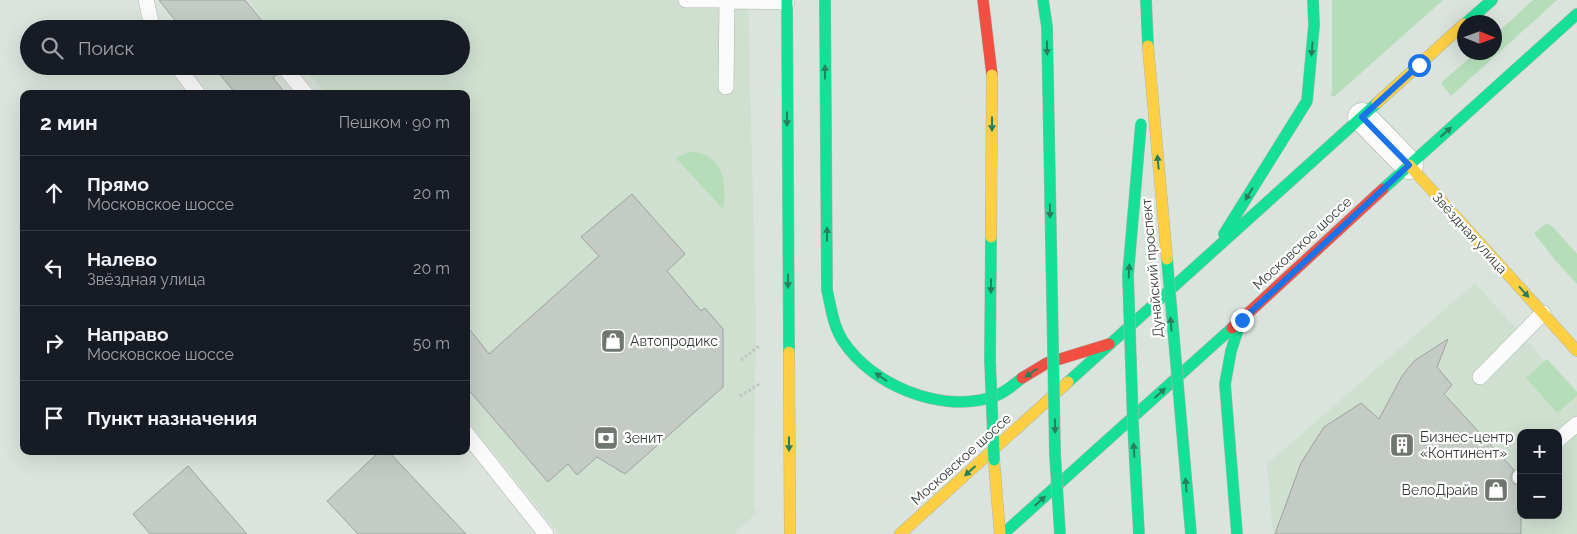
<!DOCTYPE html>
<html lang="ru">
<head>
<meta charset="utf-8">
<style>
	body { margin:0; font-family:Raleway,sans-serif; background:#20242c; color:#f1f3f6 }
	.controls { position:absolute; right:15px; bottom:15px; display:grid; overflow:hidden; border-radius:10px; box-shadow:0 5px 20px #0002 }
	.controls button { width:45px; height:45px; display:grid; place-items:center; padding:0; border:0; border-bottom:1px solid #363941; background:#171b24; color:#f1f3f6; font:25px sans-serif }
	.compass { position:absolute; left:1457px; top:15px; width:45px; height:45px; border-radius:50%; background:#171b24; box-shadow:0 5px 20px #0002; rotate:91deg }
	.stop { position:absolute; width:15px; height:15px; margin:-11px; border:4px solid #1a73e8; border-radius:50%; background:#fff }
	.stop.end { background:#1a73e8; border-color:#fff; box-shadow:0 1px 5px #0008 }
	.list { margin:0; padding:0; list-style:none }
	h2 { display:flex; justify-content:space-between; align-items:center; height:65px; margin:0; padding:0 20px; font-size:21px }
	h2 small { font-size:16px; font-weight:400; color:#9ea1a6 }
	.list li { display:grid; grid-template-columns:32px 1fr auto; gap:15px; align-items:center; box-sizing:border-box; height:75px; padding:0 20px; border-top:1px solid #363941 }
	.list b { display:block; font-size:19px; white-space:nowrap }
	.list p { margin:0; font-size:16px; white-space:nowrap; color:#9ea1a6 }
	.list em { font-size:16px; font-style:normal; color:#9ea1a6 }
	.icon { flex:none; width:28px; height:28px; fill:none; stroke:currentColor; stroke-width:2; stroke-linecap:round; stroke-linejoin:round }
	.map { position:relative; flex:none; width:1577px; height:534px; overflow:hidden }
	.search { position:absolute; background:#171b24; box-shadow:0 5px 20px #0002; left:20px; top:20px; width:450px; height:55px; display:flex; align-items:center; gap:12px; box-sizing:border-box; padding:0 18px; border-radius:28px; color:#9ea1a6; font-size:19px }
	.panel { position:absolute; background:#171b24; box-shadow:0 5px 20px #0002; left:20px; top:90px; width:450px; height:365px; border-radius:10px }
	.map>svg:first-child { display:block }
	.built { fill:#cfdfd0; fill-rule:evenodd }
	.green { fill:#b4ddb8 }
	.building { fill:#c4cbc5; stroke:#9da39d }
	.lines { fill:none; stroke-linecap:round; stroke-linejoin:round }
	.lane-casing { stroke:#aeb5af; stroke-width:16 }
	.street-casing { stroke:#aeb5af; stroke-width:29 }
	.fast-casing { stroke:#aeb5af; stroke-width:12 }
	.slow-casing { stroke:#aeb5af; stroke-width:12 }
	.jam-casing { stroke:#aeb5af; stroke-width:12 }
	.path { stroke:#c0c3c0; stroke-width:3; stroke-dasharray:2.5 2.5; stroke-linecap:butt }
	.lane { stroke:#fafbfa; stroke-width:15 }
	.street { stroke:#fafbfa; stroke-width:28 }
	.fast { stroke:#16e098; stroke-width:11 }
	.slow { stroke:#ffcf43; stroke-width:11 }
	.jam { stroke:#f24e42; stroke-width:11 }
	.fast-bridge-casing { stroke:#aeb5af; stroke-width:12; stroke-linecap:butt }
	.slow-bridge-casing { stroke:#aeb5af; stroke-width:12; stroke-linecap:butt }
	.fast-bridge { stroke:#16e098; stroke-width:11 }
	.slow-bridge { stroke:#ffcf43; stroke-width:11 }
	.oneway { fill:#297e5e }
	.route { stroke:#1a73e8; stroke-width:6 }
	.labels { text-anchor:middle; stroke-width:4.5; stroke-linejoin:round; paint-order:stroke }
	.street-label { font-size:14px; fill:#363d37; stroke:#fff }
	.poi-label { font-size:14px; fill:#363d37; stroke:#fff; text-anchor:start }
</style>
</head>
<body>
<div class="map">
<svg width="1577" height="534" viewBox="0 0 1577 534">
	<rect width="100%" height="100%" fill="#dbe4dc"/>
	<!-- built -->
	<path class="built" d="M 248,0 L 748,0 L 756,321 L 754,506 L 757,513 L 735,532 L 736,534 L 559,534 L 466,419 L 466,94 L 326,94 L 303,66 L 461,66 L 461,29 L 272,29 Z
		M 1475,283 L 1577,397 L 1577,534 L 1273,534 L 1267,464 ZM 1521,433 L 1558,433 L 1558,515 L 1521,515 Z"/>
	<!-- green -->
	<path class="green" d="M 1332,0 L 1443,0 L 1335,96 L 1331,96 L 1332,90 Z
		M 1533,0 L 1557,0 L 1451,96 L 1441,83 L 1475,53 L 1494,52 L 1495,35 Z
		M 692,152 C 724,155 727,183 723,209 L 676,158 L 686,153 Z
		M 1547,223 L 1554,228 L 1577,254 L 1577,284 L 1555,260 L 1534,233 Z
		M 1547,359 L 1577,392 L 1577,396 L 1557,413 L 1526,378 Z"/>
	<!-- building -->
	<path class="building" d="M 159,0 L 245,0 L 269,29 L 182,29 Z
		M 213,66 L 281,66 L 279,73 L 273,78 L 286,94 L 236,94 Z
		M 632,194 L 685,254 L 667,271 L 701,311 L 705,308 L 723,329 L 723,387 L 625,474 L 597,457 L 577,475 L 568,464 L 548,482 L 466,387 L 466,325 L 489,354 L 599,256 L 581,237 Z
		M 1448,339 L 1437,367 L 1452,385 L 1444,394 L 1514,470 L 1511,475 L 1511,480 L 1514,484 L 1521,486 L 1521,534 L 1275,534 L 1301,463 L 1324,427 L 1361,403 L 1379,419 L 1402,376 L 1414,361 Z
		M 380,451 L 388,451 L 466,534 L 358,534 L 327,501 Z
		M 188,466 L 247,534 L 150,534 L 133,514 Z"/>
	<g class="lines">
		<defs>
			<path id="lane" d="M 146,0 L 151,22 L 155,29
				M 686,0 L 727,0
				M 177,66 L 198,94
				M 288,72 L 306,94
				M 726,87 L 727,1 L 787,2
				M 1480,377 L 1543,313
				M 466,433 L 546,534
				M 1558,440 L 1577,424
				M 1520,477 L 1521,476"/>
			<path id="street" d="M 1362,117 L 1409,165"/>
			<path id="fast" d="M 787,0 L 789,352
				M 825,0 L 827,290 C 831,307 833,326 843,341 C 872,385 938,412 989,398 C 1002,395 1012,386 1022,378
				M 1146,0 L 1148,46
				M 1467,22 L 1492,0
				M 1383,189 L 1577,14
				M 1224,234 L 1307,101 L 1314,25 L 1313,0
				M 1068,382 L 1377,103
				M 1003,534 L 1232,328
				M 1237,534 L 1225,384 L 1231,351 L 1241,320"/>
			<path id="slow" d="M 1377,103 L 1464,24
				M 1409,165 L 1577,351
				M 789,352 L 790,534
				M 994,460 L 1000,534
				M 900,534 L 1068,382"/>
			<path id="jam" d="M 983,0 L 992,75
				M 1232,328 L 1383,189
				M 1022,378 L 1047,363 L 1109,344"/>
		</defs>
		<!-- lane casing -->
		<use href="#lane" class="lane-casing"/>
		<!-- street casing -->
		<use href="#street" class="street-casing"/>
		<!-- fast casing -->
		<use href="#fast" class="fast-casing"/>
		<!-- slow casing -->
		<use href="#slow" class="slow-casing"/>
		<!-- jam casing -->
		<use href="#jam" class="jam-casing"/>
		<!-- path -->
		<path class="path" d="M 741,360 L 759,346
			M 740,396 L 761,383"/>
		<!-- lane -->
		<use href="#lane" class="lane"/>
		<!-- street -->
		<use href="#street" class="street"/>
		<!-- fast -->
		<use href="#fast" class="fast"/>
		<!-- slow -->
		<use href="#slow" class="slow"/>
		<!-- jam -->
		<use href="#jam" class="jam"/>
		<defs>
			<path id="fast-bridge" d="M 1043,0 L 1047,27 L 1055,454 L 1060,534
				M 991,237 L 990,360 L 994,460
				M 1167,259 L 1191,534
				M 1139,534 L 1133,424 L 1128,275 L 1141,124"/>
			<path id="slow-bridge" d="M 1148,46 L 1167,259
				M 991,237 L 992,75"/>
		</defs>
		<!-- fast-bridge casing -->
		<use href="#fast-bridge" class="fast-bridge-casing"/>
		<!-- slow-bridge casing -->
		<use href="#slow-bridge" class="slow-bridge-casing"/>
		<!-- fast-bridge -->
		<use href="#fast-bridge" class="fast-bridge"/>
		<!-- slow-bridge -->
		<use href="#slow-bridge" class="slow-bridge"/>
	</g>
	<!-- one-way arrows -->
	<defs><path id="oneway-solid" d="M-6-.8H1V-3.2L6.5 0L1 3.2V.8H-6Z" transform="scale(1.25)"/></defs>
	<g class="oneway">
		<use href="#oneway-solid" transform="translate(1047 48) rotate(89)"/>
		<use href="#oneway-solid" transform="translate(1312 49) rotate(95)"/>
		<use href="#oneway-solid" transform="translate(825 72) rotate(-90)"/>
		<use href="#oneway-solid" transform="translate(787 119) rotate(90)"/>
		<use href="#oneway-solid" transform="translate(992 124) rotate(90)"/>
		<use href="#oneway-solid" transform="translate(1446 132) rotate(-42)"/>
		<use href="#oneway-solid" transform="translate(1158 162) rotate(-95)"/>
		<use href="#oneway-solid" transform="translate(1249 194) rotate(122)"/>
		<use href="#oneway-solid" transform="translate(1050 211) rotate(89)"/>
		<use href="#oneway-solid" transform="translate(827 234) rotate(-90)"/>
		<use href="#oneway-solid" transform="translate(1129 271) rotate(-87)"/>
		<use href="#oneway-solid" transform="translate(788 281) rotate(90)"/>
		<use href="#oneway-solid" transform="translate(991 286) rotate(90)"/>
		<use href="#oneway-solid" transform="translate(1524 292) rotate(48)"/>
		<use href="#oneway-solid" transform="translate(1171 324) rotate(-95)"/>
		<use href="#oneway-solid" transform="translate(1031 373) rotate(145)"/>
		<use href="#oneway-solid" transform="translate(881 377) rotate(-145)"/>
		<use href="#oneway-solid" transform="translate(1160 393) rotate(-42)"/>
		<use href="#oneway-solid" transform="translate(1055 426) rotate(89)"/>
		<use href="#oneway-solid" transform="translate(789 444) rotate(90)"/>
		<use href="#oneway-solid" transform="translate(1134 450) rotate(-93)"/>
		<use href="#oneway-solid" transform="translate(970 471) rotate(138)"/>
		<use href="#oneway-solid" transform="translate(1186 485) rotate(-95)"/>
		<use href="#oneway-solid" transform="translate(1040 501) rotate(-42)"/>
	</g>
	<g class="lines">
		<!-- route -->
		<path class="route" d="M 1242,320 L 1409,165 L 1362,117 L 1419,65"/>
	</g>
	<!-- icons -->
	<defs>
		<symbol id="shop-square" viewBox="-11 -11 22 22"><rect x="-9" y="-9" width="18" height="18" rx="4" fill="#707771" stroke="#fff"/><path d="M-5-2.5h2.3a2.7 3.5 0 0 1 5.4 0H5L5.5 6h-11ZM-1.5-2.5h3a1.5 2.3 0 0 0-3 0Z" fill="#fff"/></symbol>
		<symbol id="bank-square" viewBox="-11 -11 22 22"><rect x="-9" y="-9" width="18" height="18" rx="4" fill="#707771" stroke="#fff"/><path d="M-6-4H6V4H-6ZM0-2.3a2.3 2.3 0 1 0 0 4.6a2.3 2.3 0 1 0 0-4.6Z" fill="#fff"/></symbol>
		<symbol id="building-square" viewBox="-11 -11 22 22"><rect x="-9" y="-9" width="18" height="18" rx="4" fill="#707771" stroke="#fff"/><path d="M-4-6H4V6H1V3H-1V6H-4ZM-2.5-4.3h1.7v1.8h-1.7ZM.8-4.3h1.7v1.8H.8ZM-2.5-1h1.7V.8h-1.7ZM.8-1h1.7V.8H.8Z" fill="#fff"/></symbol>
	</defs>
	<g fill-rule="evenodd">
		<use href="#shop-square" x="599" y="327" width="28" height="28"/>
		<use href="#bank-square" x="592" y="424" width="28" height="28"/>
		<use href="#building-square" x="1388" y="431" width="28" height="28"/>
		<use href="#shop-square" x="1482" y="476" width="28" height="28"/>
	</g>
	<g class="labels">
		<!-- street labels -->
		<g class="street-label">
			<text transform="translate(1470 233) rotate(48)" y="5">Звёздная улица</text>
			<text transform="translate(1302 243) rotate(-43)" y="5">Московское шоссе</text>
			<text transform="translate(1152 268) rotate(-95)" y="5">Дунайский проспект</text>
			<text transform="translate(961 459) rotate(-42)" y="5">Московское шоссе</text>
		</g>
		<!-- poi labels -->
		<g class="poi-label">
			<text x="630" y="346">Автопродикс</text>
			<text x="1420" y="442">Бизнес-центр<tspan x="1420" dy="16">«Континент»</tspan></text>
			<text x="624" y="443">Зенит</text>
			<text x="1478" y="495" text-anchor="end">ВелоДрайв</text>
		</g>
	</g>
</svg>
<div class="controls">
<button>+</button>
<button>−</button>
</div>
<svg class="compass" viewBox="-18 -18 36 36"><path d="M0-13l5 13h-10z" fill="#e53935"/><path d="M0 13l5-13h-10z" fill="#9ea1a6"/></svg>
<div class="stop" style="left:1419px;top:65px"></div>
<div class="stop end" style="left:1242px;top:320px"></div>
<div class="search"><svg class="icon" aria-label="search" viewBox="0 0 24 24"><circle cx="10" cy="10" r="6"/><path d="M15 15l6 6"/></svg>Поиск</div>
<section class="panel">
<h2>2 мин<small>Пешком · 90 m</small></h2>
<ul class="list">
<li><svg class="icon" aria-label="ahead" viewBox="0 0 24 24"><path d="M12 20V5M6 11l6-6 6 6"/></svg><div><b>Прямо</b><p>Московское шоссе</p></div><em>20 m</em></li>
<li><svg class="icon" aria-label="left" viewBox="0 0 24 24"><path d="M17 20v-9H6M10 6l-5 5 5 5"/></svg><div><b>Налево</b><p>Звёздная улица</p></div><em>20 m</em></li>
<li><svg class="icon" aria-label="right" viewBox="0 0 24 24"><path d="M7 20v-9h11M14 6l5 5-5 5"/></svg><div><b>Направо</b><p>Московское шоссе</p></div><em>50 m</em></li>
<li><svg class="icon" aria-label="arrive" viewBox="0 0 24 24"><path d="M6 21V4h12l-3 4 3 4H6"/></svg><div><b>Пункт назначения</b></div></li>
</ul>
</section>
</div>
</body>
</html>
